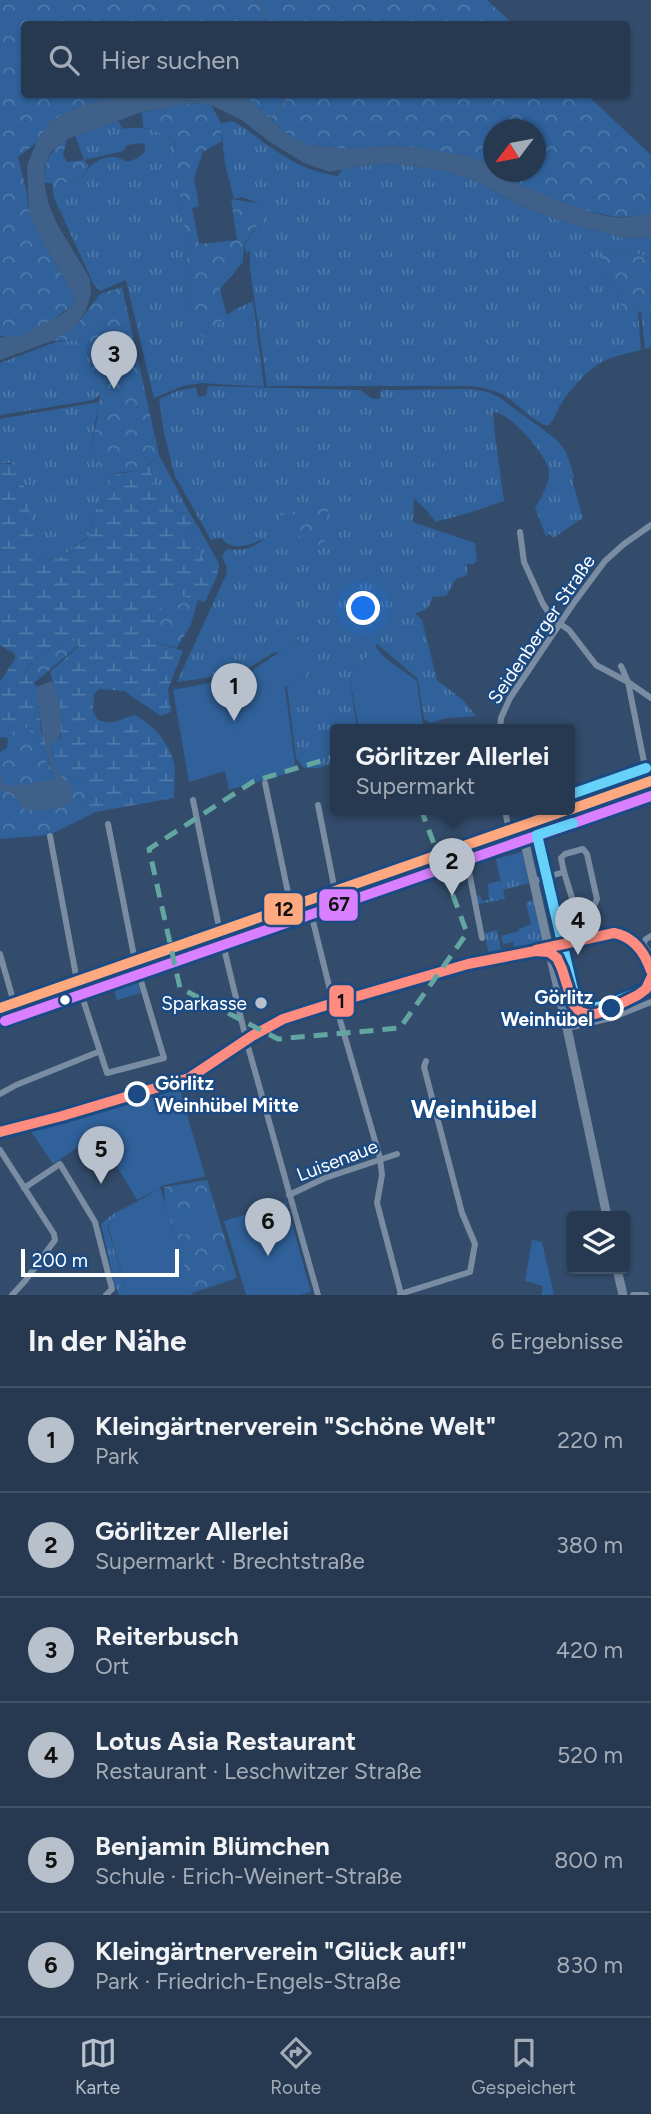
<!DOCTYPE html>
<html lang="de">
<head>
<meta charset="utf-8">
<style>
	body { margin:0; font-family:Figtree,sans-serif; background:#2e4057; color:#f1f3f6 }
	.controls { position:absolute; right:21px; bottom:21px; display:grid; overflow:hidden; border-radius:7px; box-shadow:0 2px 5px #0004 }
	.controls button { width:63px; height:63px; display:grid; place-items:center; padding:0; border:0; border-bottom:2px solid #425367; background:#263950; color:#f1f3f6; font:35px sans-serif }
	.compass { position:absolute; left:483px; top:119px; width:63px; height:63px; border-radius:50%; background:#263950; box-shadow:0 2px 5px #0004; rotate:238deg }
	.scale { position:absolute; left:21px; bottom:18px; width:158px; box-sizing:border-box; padding-left:7px; border:4px solid #fff; border-top:0; font-size:19px; line-height:24px; white-space:nowrap; color:#fff; -webkit-text-stroke:5px #1c4a82; paint-order:stroke }
	.you { position:absolute; left:364px; top:609px; width:24px; height:24px; margin:-18px; border:5px solid #fff; border-radius:50%; background:#1a73e8; box-shadow:0 0 0 10px #1a73e833 }
	.badge { display:grid; place-items:center; width:46px; height:46px; border-radius:50%; background:#b8c0cb; color:#111; font-size:23px; font-weight:700 }
	.pin { position:absolute; translate:-50% -58px; filter:drop-shadow(0 2px 4px #0008) }
	.pin::after { content:''; position:absolute; top:37px; width:24px; height:21px; background:inherit; clip-path:polygon(0 0,100% 0,50% 100%) }
	.popup { position:absolute; left:330px; top:724px; width:245px; height:91px; box-sizing:border-box; display:grid; place-content:center; border-radius:7px; background:#263950; filter:drop-shadow(0 2px 5px #0005); font-size:23px; white-space:nowrap; color:#a4acb7 }
	.popup b { font-size:26px; color:#f1f3f6 }
	.popup::after { content:''; position:absolute; left:50%; top:100%; margin-left:-14px; border:14px solid transparent; border-top-color:#263950 }
	.list { margin:0; padding:0; list-style:none }
	h2 { display:flex; justify-content:space-between; align-items:center; height:91px; margin:0; padding:0 28px; font-size:30px }
	h2 small { font-size:23px; font-weight:400; color:#a4acb7 }
	.list li { display:grid; grid-template-columns:46px 1fr auto; gap:21px; align-items:center; box-sizing:border-box; height:105px; padding:0 28px; border-top:2px solid #425367 }
	.list b { display:block; font-size:26px; white-space:nowrap }
	.list p { margin:0; font-size:23px; white-space:nowrap; color:#a4acb7 }
	.list em { font-size:23px; font-style:normal; color:#a4acb7 }
	.icon { flex:none; width:38px; height:38px; fill:none; stroke:currentColor; stroke-width:2; stroke-linecap:round; stroke-linejoin:round }
	.map { position:relative; flex:none; width:651px; height:1295px; overflow:hidden }
	.search { position:absolute; background:#263950; box-shadow:0 2px 5px #0004; left:21px; right:21px; top:21px; height:77px; display:flex; align-items:center; gap:18px; box-sizing:border-box; padding:0 24px; border-radius:7px; color:#a4acb7; font-size:26px }
	.sheet { height:721px; background:#263950 }
	nav { display:flex; justify-content:space-around; align-items:center; box-sizing:border-box; height:98px; border-top:2px solid #425367; background:#263950; font-size:19px; color:#a4acb7 }
	nav a { display:grid; justify-items:center; gap:4px }
	nav .on { color:#b8c0cb }
	.map>svg:first-child { display:block }
	.grass { fill:url(#grass-tufts) }
	.forest { fill:url(#forest-crowns) }
	.wetland { fill:url(#wetland-marsh) }
	.garden { fill:#30619a }
	.water { fill:#3f6189 }
	.lines { fill:none; stroke-linecap:round; stroke-linejoin:round }
	.stream { stroke:#3f6189; stroke-width:2 }
	.street { stroke:#798ca1; stroke-width:6 }
	.secondary { stroke:#74889d; stroke-width:9 }
	.primary { stroke:#78889e; stroke-width:10 }
	.tram { stroke:#7a8ca1; stroke-width:2 }
	.bus-1-casing { stroke:#1c4a82; stroke-width:16 }
	.bus-2-casing { stroke:#1c4a82; stroke-width:16 }
	.bus-3-casing { stroke:#1c4a82; stroke-width:16 }
	.bus-1 { stroke:#ffa980; stroke-width:10 }
	.bus-2 { stroke:#d880ff; stroke-width:10 }
	.bus-3 { stroke:#66d1f9; stroke-width:10 }
	.tram-1-casing { stroke:#1c4a82; stroke-width:16 }
	.tram-1 { stroke:#ff8c80; stroke-width:10 }
	.marked { fill:none; stroke:#63a6a1; stroke-width:5; stroke-dasharray:14 9; stroke-linejoin:round }
	.bus-dot { fill:#fff; stroke:#1c4a82; stroke-width:2.5 }
	.poi-dot { fill:#b8c0cb; stroke:#1c4a82; stroke-width:2.5 }
	.stop-dot { fill:#1c4a82; stroke:#fff; stroke-width:3.5 }
	.labels { text-anchor:middle; stroke-width:5; stroke-linejoin:round; paint-order:stroke }
	.street-label { font-size:19px; fill:#fff; stroke:#1c4a82 }
	.stop-label { font-size:19px; font-weight:bold; fill:#fff; stroke:#1c4a82; text-anchor:end }
	.poi-label { font-size:19px; fill:#fff; stroke:#1c4a82; text-anchor:end }
	.district-label { font-size:26px; font-weight:bold; fill:#fff; stroke:#1c4a82 }
	.line-badge { stroke:#1c4a82; stroke-width:2.5 }
	.pale-badge-label { font-size:19px; text-anchor:middle; font-weight:bold; fill:#111 }
</style>
</head>
<body>
<div class="map">
<svg width="651" height="1295" viewBox="0 0 651 1295">
	<defs>
		<pattern id="grass-tufts" width="24" height="20" patternUnits="userSpaceOnUse" patternTransform="scale(1.75)"><rect width="24" height="20" fill="#30619a"/><path d="M3 7l-1-3M5 7V3M7 7l1-3M15 17l-1-3M17 17v-4M19 17l1-3" fill="none" stroke="#4f79a9"/></pattern>
		<pattern id="forest-crowns" width="20" height="18" patternUnits="userSpaceOnUse" patternTransform="scale(1.75)"><rect width="20" height="18" fill="#30619a"/><path d="M2 6a3 3 0 1 1 6 0M12 15a3 3 0 1 1 6 0" fill="none" stroke="#4f79a9"/></pattern>
		<pattern id="wetland-marsh" width="20" height="14" patternUnits="userSpaceOnUse" patternTransform="scale(1.75)"><rect width="20" height="14" fill="#30619a"/><path d="M1 5h8M5 5V1M11 12h8M15 12V8" fill="none" stroke="#4f79a9"/></pattern>
	</defs>
	<rect width="100%" height="100%" fill="#334c6b"/>
	<!-- grass -->
	<path class="grass" d="M 118,121 L 123,129 C 139,127 164,127 174,143 L 192,303 L 187,316 L 211,330 C 220,316 238,308 253,301 L 264,387 L 201,383 L 183,386 L 154,398 L 126,280 L 100,291 L 94,285 L 54,198 L 52,183 L 64,183 L 82,178 C 91,161 109,150 127,162 L 138,158 L 145,152 L 145,145 L 142,143 L 127,145 L 123,151 L 84,160 L 75,135 Z
		M 230,121 C 243,125 252,134 263,142 C 289,160 306,171 338,176 L 342,169 L 348,168 L 389,163 L 444,171 L 473,180 L 522,206 L 558,220 L 624,238 L 651,237 L 651,259 C 636,252 619,248 603,248 L 602,274 L 617,290 L 623,314 L 638,311 L 641,350 C 629,353 615,355 604,361 C 587,370 571,388 561,404 C 555,412 556,420 547,426 C 531,420 519,405 505,396 C 495,390 484,388 473,386 L 267,386 L 250,269 L 250,251 L 249,250 L 247,255 L 244,245 L 265,216 L 263,205 L 242,197 L 234,199 L 225,164 L 221,124 Z
		M 75,340 L 85,343 L 100,395 L 93,400 L 0,415 L 0,363 L 56,342 Z
		M 208,386 L 360,390 L 373,399 L 379,399 L 381,390 L 470,389 L 488,392 L 499,397 L 557,440 L 566,452 L 574,476 L 572,480 L 583,518 L 553,538 L 550,534 L 546,536 L 535,508 C 541,498 550,482 549,471 C 547,455 510,412 493,412 L 495,436 L 504,501 L 469,513 L 435,522 L 429,513 L 414,498 L 413,522 L 475,543 L 477,560 L 474,564 L 467,564 L 467,575 L 456,579 L 446,596 L 432,597 C 430,608 426,611 415,613 L 422,620 L 437,680 L 463,700 L 476,716 L 447,718 L 430,723 L 424,719 L 418,679 L 377,644 L 350,679 L 357,730 L 335,730 L 335,762 L 319,768 L 304,768 L 296,758 L 287,686 L 307,675 L 299,639 L 278,653 L 274,652 L 241,673 L 177,682 L 226,575 L 227,567 L 222,556 L 227,549 C 243,551 252,549 264,539 C 249,544 234,553 221,538 L 211,540 L 175,476 L 164,433 L 159,399 L 177,391 L 196,387 L 198,397 L 206,395 Z
		M 99,402 L 90,451 L 108,477 L 114,493 L 96,509 L 88,537 L 60,558 L 39,559 L 30,519 L 11,463 L 0,463 L 0,419 Z
		M 159,455 L 189,512 L 177,513 L 152,486 L 152,462 Z
		M 197,525 L 219,563 L 210,571 L 187,531 Z
		M 522,852 L 529,883 L 503,890 L 505,899 L 478,904 L 477,896 L 480,895 L 482,901 L 489,900 L 488,884 L 499,881 L 501,884 L 496,859 Z
		M 533,900 L 544,946 L 490,958 L 484,933 L 497,930 L 501,949 L 514,948 L 513,942 L 504,944 L 504,946 L 501,936 L 519,931 L 519,929 L 531,924 L 526,903 Z
		M 144,1198 L 116,1215 L 107,1226 L 128,1295 L 119,1295 L 115,1286 L 101,1224 L 113,1214 Z"/>
	<!-- forest -->
	<path class="forest" d="M 0,0 L 487,0 L 513,24 L 24,24 L 24,94 L 112,95 L 67,112 L 50,122 L 36,143 L 18,157 L 27,193 L 29,212 L 40,237 L 75,298 L 73,305 L 49,323 L 37,327 L 23,336 L 0,336 Z
		M 239,95 L 587,95 L 651,155 L 651,215 C 640,213 630,218 619,217 C 579,212 530,193 496,172 L 536,172 L 536,130 L 494,130 L 493,169 L 483,161 L 467,156 L 412,147 L 386,146 L 347,149 L 308,145 L 289,136 L 248,99 Z
		M 191,103 L 211,105 L 221,123 L 222,141 L 203,152 L 194,178 L 199,206 L 192,208 L 199,244 L 237,240 L 231,199 L 263,204 L 265,216 L 244,244 L 243,262 L 220,289 L 227,316 L 203,337 L 197,333 L 187,316 L 192,303 L 174,143 L 170,137 L 143,127 L 142,112 Z
		M 67,139 L 63,155 L 67,162 L 84,160 L 89,166 L 82,178 L 64,183 L 45,183 C 43,159 49,154 67,139 Z
		M 602,248 C 619,248 636,252 651,259 L 651,347 L 645,349 L 641,311 L 623,314 L 617,290 L 602,274 Z
		M 122,287 L 159,455 L 142,470 L 118,473 L 108,477 L 90,451 L 97,419 L 100,395 L 85,343 L 75,340 L 52,341 L 74,328 L 100,294 Z
		M 328,506 L 327,520 L 334,523 C 328,542 324,544 305,550 L 300,536 L 287,538 L 280,518 L 284,513 Z
		M 171,593 L 198,599 L 191,624 L 177,648 L 154,642 C 152,622 160,609 171,593 Z
		M 73,637 L 79,645 L 34,683 L 25,674 C 36,653 53,646 73,637 Z
		M 19,721 L 39,740 L 50,774 L 57,772 L 87,782 L 86,817 L 49,835 L 0,839 L 0,791 L 4,791 L 0,776 L 0,752 L 7,748 L 8,738 Z
		M 207,1180 L 237,1278 L 192,1293 L 165,1203 L 164,1187 Z"/>
	<!-- wetland -->
	<path class="wetland" d="M 152,462 L 152,486 L 177,513 L 189,512 L 197,525 L 187,531 L 210,570 L 219,563 L 217,576 L 205,602 L 171,593 C 160,610 152,622 154,642 L 183,651 L 168,689 L 171,712 L 161,716 L 124,691 L 99,689 L 94,694 L 93,712 L 98,720 C 116,726 120,718 135,715 C 154,726 168,741 174,763 C 176,774 174,787 174,798 L 95,812 L 86,817 L 87,782 L 57,772 L 52,761 L 50,743 L 61,738 C 62,714 56,694 50,672 L 79,646 L 73,637 C 53,646 36,653 25,673 L 37,687 L 41,731 L 46,742 L 49,762 L 54,773 L 50,774 L 39,740 L 20,722 L 8,738 L 0,737 L 0,682 L 15,659 L 15,654 L 0,645 L 0,463 L 19,465 L 40,559 L 60,558 L 88,538 L 96,509 L 114,493 L 108,477 C 126,470 136,475 152,462 Z"/>
	<!-- garden -->
	<path class="garden" d="M 299,639 L 301,641 L 307,675 L 285,687 L 296,771 L 229,790 L 225,771 L 189,782 L 173,690 L 244,676 Z
		M 375,646 L 385,658 L 417,681 L 423,727 L 417,730 L 359,730 L 350,679 Z
		M 133,969 L 141,993 L 117,1000 L 110,976 Z
		M 179,1087 L 205,1176 C 190,1181 175,1181 160,1187 L 193,1295 L 128,1295 L 108,1226 L 116,1215 L 159,1188 L 137,1200 L 101,1139 L 89,1140 L 53,1164 L 28,1127 L 70,1118 Z
		M 286,1202 L 311,1292 L 300,1295 L 246,1295 L 224,1221 Z
		M 188,1209 L 201,1213 L 211,1222 L 210,1226 C 203,1232 187,1237 179,1233 L 177,1225 L 182,1213 Z
		M 532,1240 L 542,1242 L 554,1295 L 541,1295 L 543,1286 L 525,1281 Z"/>
	<!-- water -->
	<path class="water" d="M 112,95 L 239,95 L 248,99 L 289,136 L 308,145 L 347,149 L 386,146 L 412,147 L 467,156 L 483,161 L 493,169 L 494,172 L 513,182 L 564,203 L 601,215 L 623,218 L 646,214 L 651,215 L 651,237 L 624,238 L 558,220 L 522,206 L 473,180 L 444,171 L 389,163 L 348,168 L 330,172 L 304,163 L 267,140 L 242,120 L 211,105 L 191,103 L 142,112 L 67,139 L 50,153 L 44,167 L 45,187 L 49,205 L 57,224 L 90,279 L 91,292 L 86,311 L 74,328 L 52,341 L 0,360 L 0,338 C 8,334 13,337 22,335 C 27,335 32,329 36,327 C 50,320 70,315 75,298 L 40,237 L 29,212 L 27,166 L 36,143 L 50,122 L 67,112 Z
		M 52,681 C 58,694 67,730 57,742 L 50,743 C 52,762 53,774 71,784 C 72,790 74,797 70,802 C 64,811 34,811 24,809 L 12,793 L 0,791 L 0,776 L 5,784 L 14,786 L 56,779 C 44,749 39,720 37,687 Z"/>
	<g class="lines">
		<!-- stream -->
		<path class="stream" d="M 256,0 L 270,24
			M 269,118 L 284,102 L 283,94"/>
		<!-- street -->
		<path class="street" d="M 520,532 L 524,562 L 543,604 L 553,619 L 569,630 L 596,665 L 628,682 L 651,698
			M 621,666 L 628,682 L 648,782
			M 500,730 L 501,718 L 510,698 L 573,604 L 605,561 L 624,544 L 651,525
			M 265,783 L 291,907
			M 193,800 L 220,932 L 247,1043 L 318,1295
			M 318,805 L 335,891
			M 505,810 L 509,831
			M 50,836 L 77,981 L 107,1073 L 164,1058 L 135,961 L 108,824
			M 464,846 L 482,938
			M 534,881 L 564,872 L 561,858 L 565,854 L 583,849 L 587,854 L 597,899 L 593,908 L 576,911 L 564,872
			M 308,901 L 332,998
			M 651,936 L 646,939 L 643,944 L 651,955
			M 0,954 L 14,1003
			M 336,1006 L 380,1158 L 382,1175 L 377,1203 L 401,1294
			M 567,1028 L 611,1018 L 651,1002
			M 0,1094 L 16,1085 L 98,1052
			M 0,1150 L 54,1234 L 55,1240 L 25,1281 L 12,1295
			M 24,1188 L 60,1164 L 95,1222 L 112,1289 L 106,1295
			M 289,1195 L 325,1178 L 397,1154
			M 400,1294 L 470,1272 L 475,1244 L 462,1213 L 424,1067 L 426,1061
			M 633,1295 L 646,1295"/>
		<!-- secondary -->
		<path class="secondary" d="M 521,826 L 567,1028 L 607,1216
			M 617,1269 L 623,1295"/>
		<!-- primary -->
		<path class="primary" d="M 569,810 L 651,781
			M 0,1008 L 568,810"/>
		<!-- tram -->
		<path class="tram" d="M 646,958 L 651,965
			M 570,999 C 580,1027 601,1017 622,1008 C 633,1003 644,999 651,990"/>
		<defs>
			<path id="bus-1" d="M 569,810 L 651,781
				M 0,1008 L 567,810"/>
			<path id="bus-2" d="M 574,823 L 651,796
				M 5,1021 L 573,823"/>
			<path id="bus-3" d="M 569,795 L 646,768
				M 573,823 L 537,835 L 578,1011 L 607,1005 L 646,989"/>
		</defs>
		<!-- bus-1 casing -->
		<use href="#bus-1" class="bus-1-casing"/>
		<!-- bus-2 casing -->
		<use href="#bus-2" class="bus-2-casing"/>
		<!-- bus-3 casing -->
		<use href="#bus-3" class="bus-3-casing"/>
		<!-- bus-1 -->
		<use href="#bus-1" class="bus-1"/>
		<!-- bus-2 -->
		<use href="#bus-2" class="bus-2"/>
		<!-- bus-3 -->
		<use href="#bus-3" class="bus-3"/>
		<defs>
			<path id="tram-1" d="M 536,950 L 614,933 C 634,937 645,953 651,971
				M 0,1132 L 62,1116 L 189,1078 L 252,1036 L 283,1019 L 327,1005 L 468,964 L 535,951 L 549,952 L 557,958 L 562,969 L 573,1004 L 580,1012 L 591,1015 L 606,1011 L 638,995 L 646,989 L 651,978"/>
		</defs>
		<!-- tram-1 casing -->
		<use href="#tram-1" class="tram-1-casing"/>
		<!-- tram-1 -->
		<use href="#tram-1" class="tram-1"/>
	</g>
	<!-- marked area -->
	<path class="marked" d="M 347,753 L 421,809 L 467,933 L 400,1028 L 278,1039 L 180,988 L 149,849 L 254,781 Z"/>
	<!-- markers -->
	<circle class="bus-dot" cx="65" cy="1000" r="6"/>
	<circle class="poi-dot" cx="261" cy="1003" r="7"/>
	<g class="stop-dot">
		<circle cx="611" cy="1008" r="11"/>
		<circle cx="137" cy="1094" r="11"/>
	</g>
	<g class="labels">
		<!-- street labels -->
		<g class="street-label">
			<text transform="translate(541 629) rotate(-56)" y="7">Seidenberger Straße</text>
			<text transform="translate(337 1160) rotate(-21)" y="7">Luisenaue</text>
		</g>
		<!-- stop labels -->
		<g class="stop-label">
			<text x="593" y="1004">Görlitz<tspan x="593" dy="22">Weinhübel</tspan></text>
			<text x="155" y="1090" text-anchor="start">Görlitz<tspan x="155" dy="22">Weinhübel Mitte</tspan></text>
		</g>
		<!-- poi labels -->
		<g class="poi-label">
			<text x="247" y="1010">Sparkasse</text>
		</g>
		<!-- district labels -->
		<g class="district-label">
			<text x="474" y="1118">Weinhübel</text>
		</g>
	</g>
	<g class="line-badge">
		<rect x="318" y="888" width="41" height="34" rx="7" fill="#d880ff"/>
		<rect x="263" y="892" width="41" height="34" rx="7" fill="#ffa980"/>
		<rect x="328" y="984" width="27" height="34" rx="7" fill="#ff8c80"/>
	</g>
	<g class="pale-badge-label">
		<text x="339" y="911">67</text>
		<text x="284" y="916">12</text>
		<text x="341" y="1008">1</text>
	</g>
</svg>
<div class="controls">
<button><svg class="icon" aria-label="layers" viewBox="0 0 24 24"><path d="M12 4l9 5-9 5-9-5zM3 14l9 5 9-5"/></svg></button>
</div>
<svg class="compass" viewBox="-18 -18 36 36"><path d="M0-13l5 13h-10z" fill="#e53935"/><path d="M0 13l5-13h-10z" fill="#a4acb7"/></svg>
<div class="scale">200 m</div>
<div class="you"></div>
<div class="pin badge" style="left:234px;top:721px">1</div>
<div class="pin badge" style="left:452px;top:896px">2</div>
<div class="popup"><b>Görlitzer Allerlei</b>Supermarkt</div>
<div class="pin badge" style="left:114px;top:389px">3</div>
<div class="pin badge" style="left:578px;top:955px">4</div>
<div class="pin badge" style="left:101px;top:1184px">5</div>
<div class="pin badge" style="left:268px;top:1256px">6</div>
<div class="search"><svg class="icon" aria-label="search" viewBox="0 0 24 24"><circle cx="10" cy="10" r="6"/><path d="M15 15l6 6"/></svg>Hier suchen</div>
</div>
<section class="sheet">
<h2>In der Nähe<small>6 Ergebnisse</small></h2>
<ul class="list">
<li><span class="badge">1</span><div><b>Kleingärtnerverein &quot;Schöne Welt&quot;</b><p>Park</p></div><em>220 m</em></li>
<li><span class="badge">2</span><div><b>Görlitzer Allerlei</b><p>Supermarkt · Brechtstraße</p></div><em>380 m</em></li>
<li><span class="badge">3</span><div><b>Reiterbusch</b><p>Ort</p></div><em>420 m</em></li>
<li><span class="badge">4</span><div><b>Lotus Asia Restaurant</b><p>Restaurant · Leschwitzer Straße</p></div><em>520 m</em></li>
<li><span class="badge">5</span><div><b>Benjamin Blümchen</b><p>Schule · Erich-Weinert-Straße</p></div><em>800 m</em></li>
<li><span class="badge">6</span><div><b>Kleingärtnerverein &quot;Glück auf!&quot;</b><p>Park · Friedrich-Engels-Straße</p></div><em>830 m</em></li>
</ul>
</section>
<nav>
<a class="on"><svg class="icon" aria-label="map" viewBox="0 0 24 24"><path d="M3 6l6-2 6 2 6-2v14l-6 2-6-2-6 2zM9 4v14M15 6v14"/></svg>Karte</a>
<a><svg class="icon" aria-label="directions" viewBox="0 0 24 24"><path d="M12 3l9 9-9 9-9-9zM9 14v-3h6M13 9l2 2-2 2"/></svg>Route</a>
<a><svg class="icon" aria-label="saved" viewBox="0 0 24 24"><path d="M7 4h10v16l-5-4-5 4z"/></svg>Gespeichert</a>
</nav>
</body>
</html>
